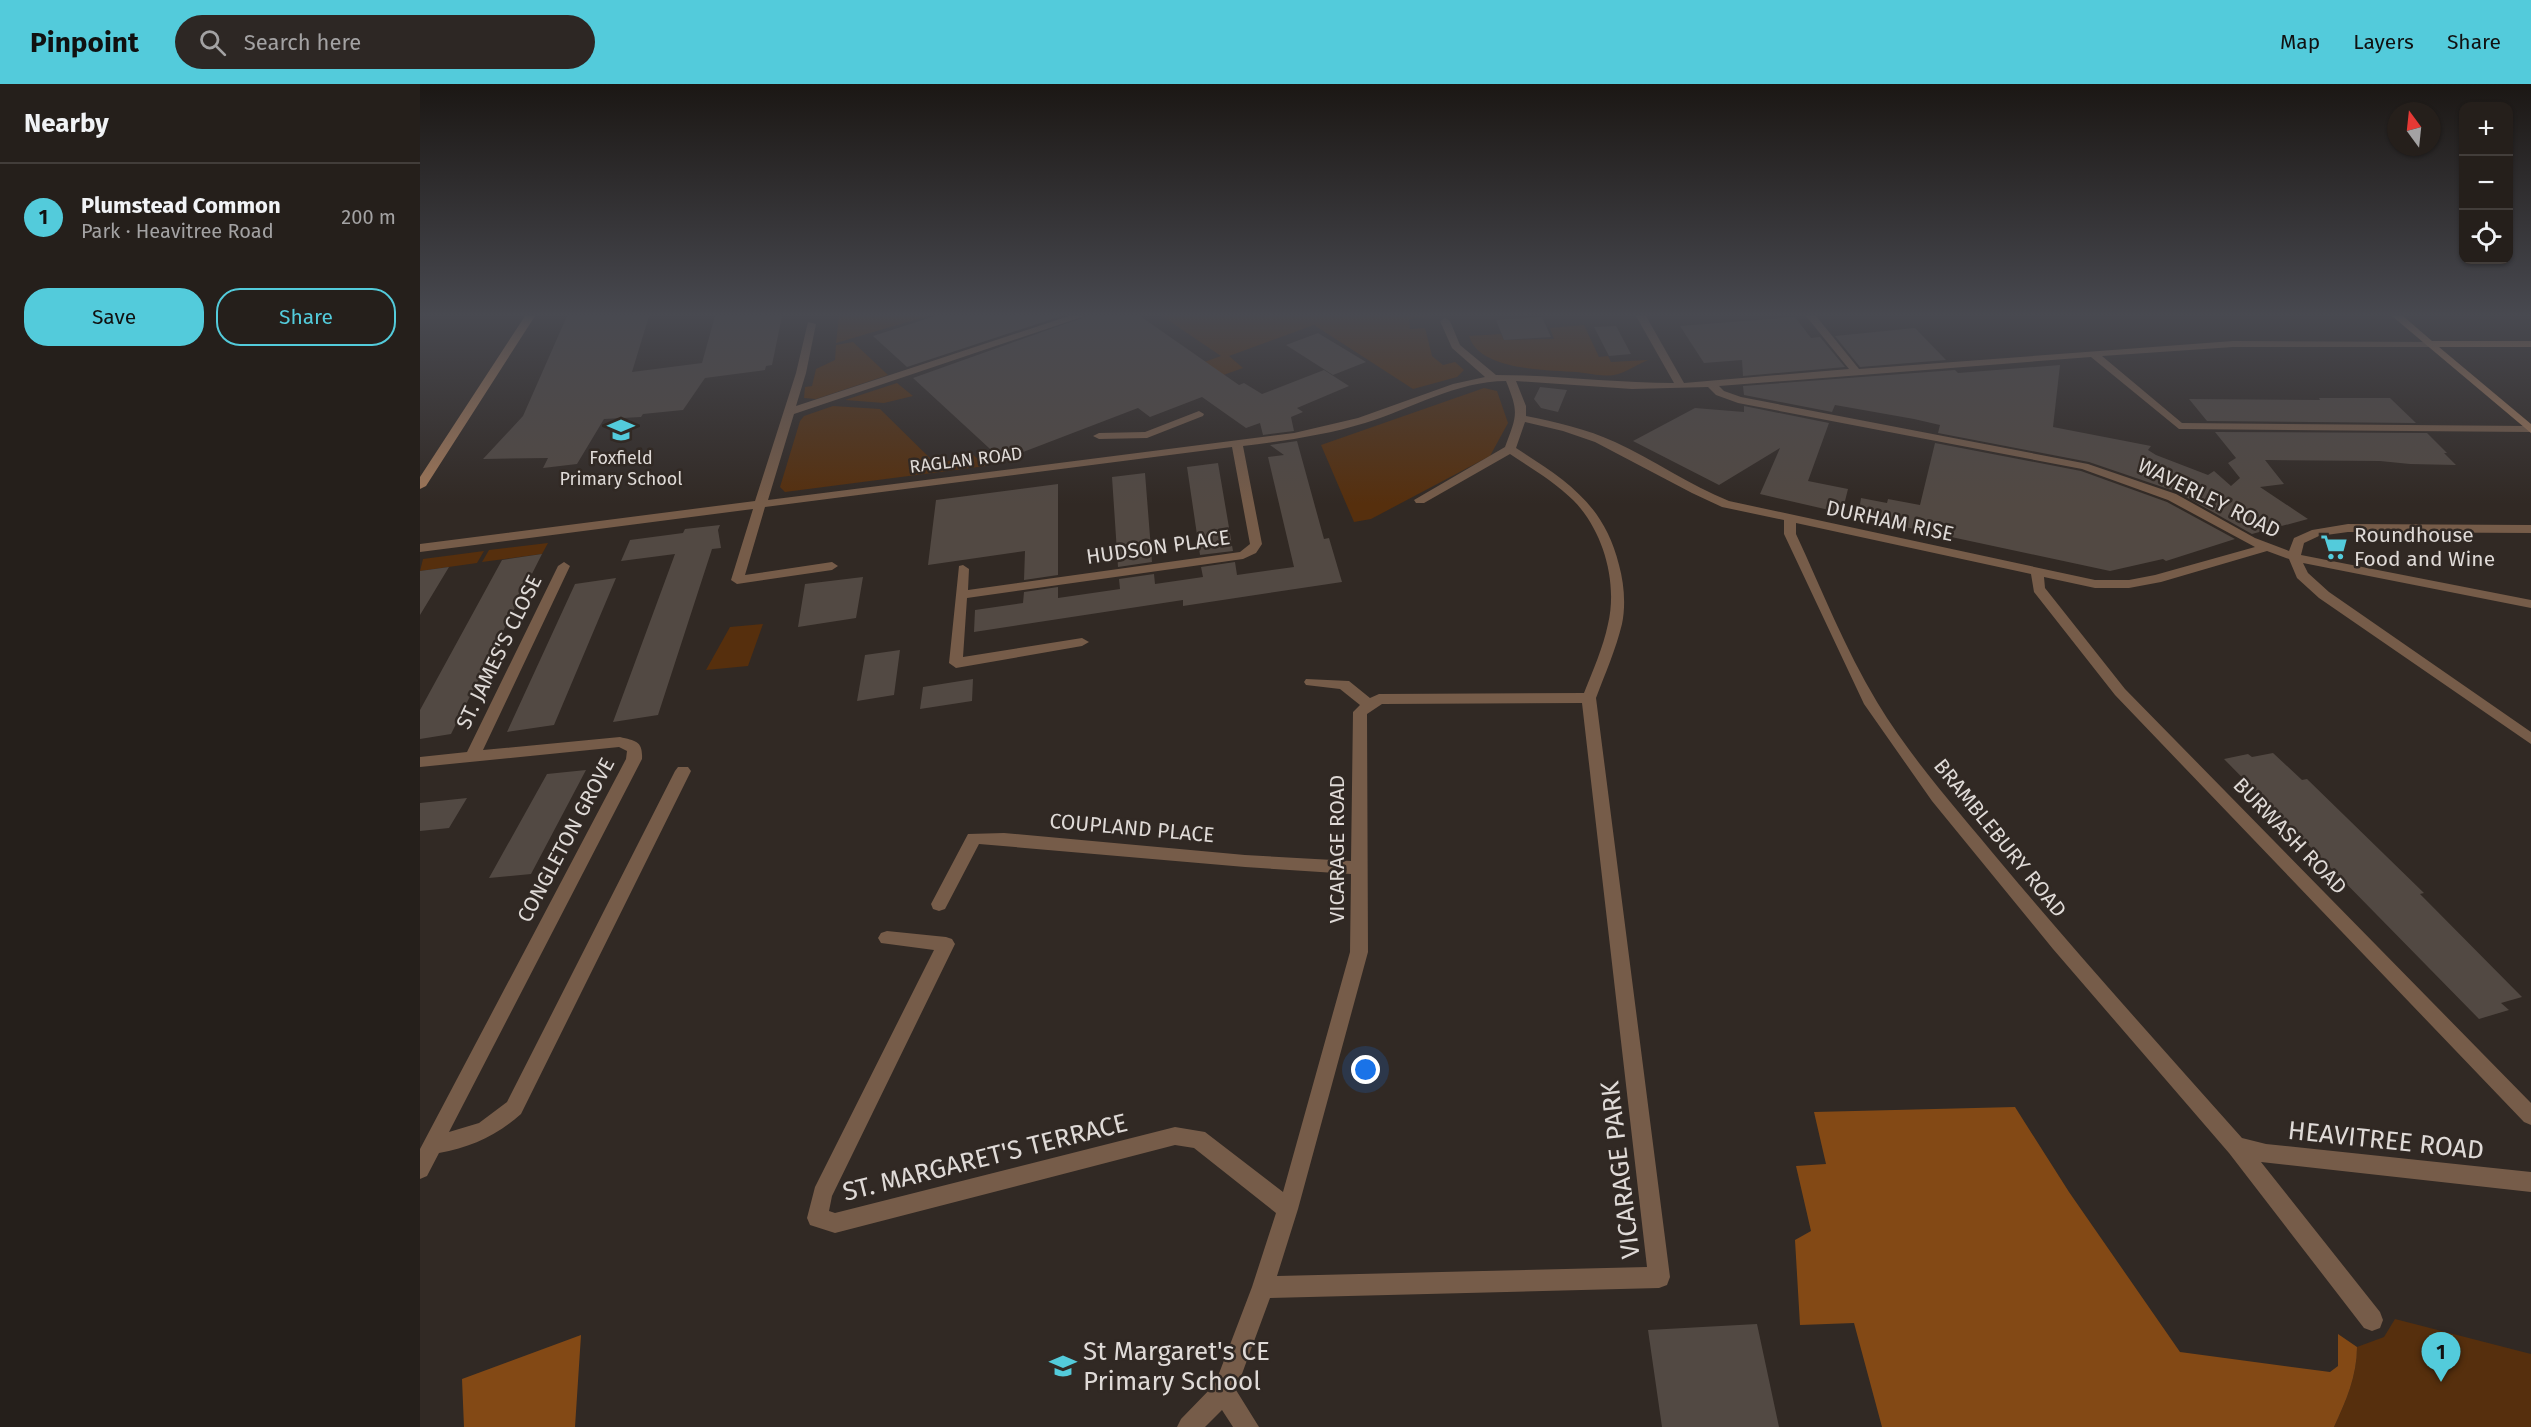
<!DOCTYPE html>
<html lang="en">
<head>
<meta charset="utf-8">
<style>
	body { margin:0; font-family:"Fira Sans",sans-serif; background:#2d2724; color:#f1f3f6 }
	.controls { position:absolute; right:18px; top:18px; display:grid; overflow:hidden; border-radius:12px; box-shadow:0 2px 4px #0004 }
	.controls button { width:54px; height:54px; display:grid; place-items:center; padding:0; border:0; border-bottom:2px solid #423d3a; background:#251f1b; color:#f1f3f6; font:30px sans-serif }
	.compass { position:absolute; left:1967px; top:18px; width:54px; height:54px; border-radius:50%; background:#251f1b; box-shadow:0 2px 4px #0004; rotate:345deg }
	.you { position:absolute; left:946px; top:986px; width:21px; height:21px; margin:-15px; border:4px solid #fff; border-radius:50%; background:#1a73e8; box-shadow:0 0 0 9px #1a73e833 }
	.badge { display:grid; place-items:center; width:39px; height:39px; border-radius:50%; background:#53cbdb; color:#111; font-size:20px; font-weight:700 }
	.pin { position:absolute; translate:-50% -50px; filter:drop-shadow(0 2px 3px #0008) }
	.pin::after { content:''; position:absolute; top:32px; width:21px; height:18px; background:inherit; clip-path:polygon(0 0,100% 0,50% 100%) }
	.list { margin:0; padding:0; list-style:none }
	h2 { display:flex; justify-content:space-between; align-items:center; height:78px; margin:0; padding:0 24px; font-size:26px }
	h2 small { font-size:20px; font-weight:400; color:#a3a2a3 }
	.list li { display:grid; grid-template-columns:39px 1fr auto; gap:18px; align-items:center; box-sizing:border-box; height:108px; padding:0 24px; border-top:2px solid #423d3a }
	.list b { display:block; font-size:22px; white-space:nowrap }
	.list p { margin:0; font-size:20px; white-space:nowrap; color:#a3a2a3 }
	.list em { font-size:20px; font-style:normal; color:#a3a2a3 }
	.actions { display:flex; gap:12px; padding:18px 24px }
	.actions a { flex:1; padding:14px 0; border:2px solid #53cbdb; border-radius:24px; text-align:center; font-size:21px; color:#53cbdb }
	.actions .main { background:#53cbdb; color:#111 }
	.icon { flex:none; width:33px; height:33px; fill:none; stroke:currentColor; stroke-width:2; stroke-linecap:round; stroke-linejoin:round }
	.map { position:relative; flex:none; width:2111px; height:1343px; overflow:hidden }
	header { display:flex; align-items:center; gap:36px; box-sizing:border-box; height:84px; padding:0 30px; background:#53cbdb; color:#111 }
	header strong { font-size:28px }
	nav { display:flex; gap:33px; margin-inline-start:auto; font-size:21px }
	.search { width:420px; height:54px; background:#2d2724; display:flex; align-items:center; gap:15px; box-sizing:border-box; padding:0 21px; border-radius:33px; color:#a3a2a3; font-size:22px }
	main { display:flex }
	aside { flex:1; background:#251f1b }
	.map>svg:first-child { display:block }
	.green { fill:#562f0d }
	.forest { fill:#834915 }
	.building { fill:#524943 }
	.lines { fill:none; stroke-linecap:round; stroke-linejoin:round }
	.street { fill:#765c49; fill-rule:evenodd }
	.secondary { fill:#a07758; fill-rule:evenodd }
	.labels { text-anchor:middle; stroke-width:5; stroke-linejoin:round; paint-order:stroke }
	.far-poi-label { font-size:18px; fill:#dfdad7; stroke:#312924 }
	.far-street-label { font-size:18px; fill:#dfdad7; stroke:#312924 }
	.street-label { font-size:21px; fill:#dfdad7; stroke:#312924 }
	.poi-label { font-size:21px; fill:#dfdad7; stroke:#312924; text-anchor:start }
	.near-street-label { font-size:26px; fill:#dfdad7; stroke:#312924 }
	.near-poi-label { font-size:26px; fill:#dfdad7; stroke:#312924; text-anchor:start }
</style>
</head>
<body>
<header>
<strong>Pinpoint</strong>
<div class="search"><svg class="icon" aria-label="search" viewBox="0 0 24 24"><circle cx="10" cy="10" r="6"/><path d="M15 15l6 6"/></svg>Search here</div>
<nav><a>Map</a><a>Layers</a><a>Share</a></nav>
</header>
<main>
<aside>
<h2>Nearby<small></small></h2>
<ul class="list">
<li><span class="badge">1</span><div><b>Plumstead Common</b><p>Park · Heavitree Road</p></div><em>200 m</em></li>
</ul>
<div class="actions"><a class="main">Save</a><a>Share</a></div>
</aside>
<div class="map">
<svg width="2111" height="1343" viewBox="0 0 2111 1343">
	<rect width="100%" height="100%" fill="#312924"/>
	<!-- green -->
	<path class="green" d="M 419,232 L 508,232 L 416,259 Z
		M 742,232 L 1014,232 L 989,235 L 990,245 L 1005,244 L 1012,272 L 1023,281 L 1035,278 L 1044,286 L 1037,293 L 993,305 L 894,241 L 809,272 L 823,284 L 753,309 L 751,290 L 801,272 Z
		M 1164,241 L 1179,273 L 1188,272 L 1191,278 L 1228,276 C 1218,280 1205,289 1194,291 C 1183,293 1168,289 1157,288 C 1129,286 1059,287 1049,252 L 1081,250 L 1084,256 L 1134,255 L 1130,244 Z
		M 433,258 L 468,291 L 396,315 L 384,314 L 385,303 L 392,302 L 396,285 L 415,276 L 416,261 Z
		M 477,299 L 493,312 L 464,319 L 425,316 Z
		M 1064,304 L 1077,307 L 1088,339 L 1070,372 L 951,435 L 934,438 L 901,361 Z
		M 413,322 L 460,325 L 517,381 L 551,369 L 566,382 L 365,408 L 360,403 L 380,337 L 384,332 Z
		M 128,459 L 122,470 L 62,478 L 69,466 Z
		M 64,467 L 57,479 L 0,487 L 3,475 Z
		M 343,540 L 328,582 L 286,586 L 310,543 Z
		M 1975,1235 L 2111,1270 L 2111,1343 L 1914,1343 C 1926,1317 1937,1292 1937,1263 L 1964,1253 Z"/>
	<!-- forest -->
	<path class="forest" d="M 1595,1023 L 1649,1108 L 1760,1268 L 1910,1288 L 1918,1282 L 1918,1250 L 1937,1263 C 1937,1292 1926,1317 1914,1343 L 1462,1343 L 1434,1239 L 1380,1241 L 1375,1156 L 1391,1147 L 1376,1082 L 1406,1080 L 1394,1028 Z
		M 161,1251 L 155,1343 L 44,1343 L 42,1295 Z"/>
	<!-- building -->
	<path class="building" d="M 147,232 L 229,232 L 212,288 L 282,279 L 295,232 L 362,232 L 352,281 L 346,282 L 345,286 L 285,294 L 263,326 L 223,330 L 221,333 L 184,335 L 157,380 L 123,384 L 128,374 L 63,375 L 103,332 Z
		M 515,232 L 641,232 L 487,283 L 453,252 Z
		M 667,232 L 720,232 L 819,301 L 824,299 L 842,310 L 904,286 L 929,302 L 877,324 L 883,328 L 871,333 L 874,347 L 843,351 L 840,339 L 826,344 L 782,313 L 730,333 L 718,324 L 582,376 L 493,294 Z
		M 1122,233 L 1131,253 L 1084,256 L 1076,236 Z
		M 1375,233 L 1391,254 L 1400,253 L 1425,283 L 1323,292 L 1322,276 L 1284,279 L 1260,242 Z
		M 1196,242 L 1211,270 L 1189,272 L 1174,243 Z
		M 1495,244 L 1526,276 L 1440,283 L 1415,252 Z
		M 898,249 L 946,278 L 913,291 L 866,261 Z
		M 1640,281 L 1633,343 L 1731,362 L 1728,366 L 1736,371 L 1788,391 L 1794,387 L 1811,402 L 1820,394 L 1808,379 L 1816,374 L 1795,348 L 2007,349 L 2027,369 L 2024,369 L 2036,381 L 1990,380 L 1960,377 L 1845,376 L 1864,400 L 1840,403 L 1888,435 L 1832,450 L 1757,408 L 1669,378 L 1518,349 L 1520,341 L 1494,335 L 1415,321 L 1412,328 L 1324,311 L 1323,302 L 1535,286 L 1538,289 Z
		M 1120,303 L 1147,306 L 1138,328 L 1121,324 L 1114,315 Z
		M 1899,314 L 1970,314 L 1996,339 L 1787,337 L 1769,315 L 1900,316 Z
		M 1324,322 L 1409,339 L 1388,397 L 1428,405 L 1422,429 L 1340,410 L 1360,364 L 1299,401 L 1213,357 L 1275,324 L 1324,328 Z
		M 877,357 L 904,455 L 909,454 L 922,498 L 763,522 L 763,516 L 554,548 L 555,526 L 603,519 L 604,508 L 638,503 L 638,514 L 700,505 L 699,495 L 734,490 L 735,500 L 783,493 L 781,483 L 815,478 L 817,491 L 874,483 L 848,373 L 864,371 L 850,361 Z
		M 1515,359 L 1661,387 L 1747,418 L 1815,455 L 1746,477 L 1743,475 L 1690,487 L 1438,433 L 1441,414 L 1467,419 L 1468,415 L 1500,421 Z
		M 798,379 L 813,467 L 780,471 L 767,383 Z
		M 725,389 L 732,478 L 698,483 L 692,393 Z
		M 638,400 L 638,491 L 604,496 L 605,467 L 508,481 L 516,416 Z
		M 300,441 L 298,446 L 301,464 L 292,465 L 238,631 L 193,638 L 255,470 L 201,477 L 210,456 L 263,449 L 265,445 Z
		M 122,470 L 31,650 L 0,655 L 0,626 L 82,476 Z
		M 29,483 L 0,531 L 0,487 Z
		M 443,493 L 436,534 L 378,543 L 385,500 Z
		M 196,494 L 134,641 L 87,648 L 155,500 Z
		M 480,566 L 474,611 L 437,617 L 445,571 Z
		M 553,595 L 552,617 L 500,625 L 503,603 Z
		M 1853,669 L 1882,696 L 1887,695 L 2004,809 L 2000,810 L 2102,913 L 2081,919 L 2089,926 L 2059,935 L 1804,675 L 1828,670 L 1832,673 Z
		M 166,686 L 111,790 L 69,794 L 127,690 Z
		M 47,714 L 29,744 L 0,747 L 0,719 Z
		M 1337,1240 L 1359,1343 L 1242,1343 L 1228,1246 Z"/>
	<g class="lines">
		<!-- street -->
		<path class="street" d="M 649,232 L 665,232 L 374,330 L 348,416 L 874,349 L 938,334 L 1033,300 L 1065,293 L 1032,264 L 1020,237 L 1025,234 L 1030,237 L 1040,261 L 1076,291 C 1135,291 1194,299 1254,299 L 1216,232 L 1226,232 L 1264,299 L 1429,285 L 1386,232 L 1396,232 L 1439,285 L 1813,257 L 2014,258 L 2015,260 L 2010,263 L 1813,263 L 1682,272 L 1762,339 L 2109,342 L 2111,348 L 1759,345 L 1671,273 L 1299,302 L 1304,307 L 1321,313 L 1668,380 L 1756,410 L 1835,454 L 1869,467 L 1874,454 L 1892,446 L 1928,440 L 2111,441 L 2111,449 L 1928,448 L 1899,452 L 1884,459 L 1881,471 L 2111,516 L 2111,524 L 1883,479 L 1888,489 L 1909,508 L 2111,648 L 2111,660 L 1899,514 L 1877,494 L 1869,475 L 1847,467 L 1741,498 L 1709,504 L 1675,504 L 1624,493 L 1625,504 L 1705,605 L 2111,1019 L 2111,1041 L 2104,1038 L 1695,611 L 1614,508 L 1611,490 L 1376,439 L 1376,450 C 1402,506 1425,565 1457,618 C 1492,676 1539,728 1582,780 C 1660,873 1741,963 1822,1054 L 1846,1060 L 2111,1088 L 2111,1108 L 1841,1078 L 1960,1228 L 1963,1236 L 1960,1244 L 1952,1247 L 1944,1244 L 1809,1069 L 1633,865 L 1512,717 L 1444,620 L 1364,450 L 1364,436 L 1302,423 L 1272,409 L 1175,358 L 1143,347 L 1105,338 L 1096,364 C 1146,396 1184,420 1199,481 C 1204,499 1206,521 1202,540 C 1196,565 1185,590 1176,614 L 1250,1193 L 1247,1201 L 1239,1204 L 850,1214 L 816,1306 L 839,1343 L 813,1343 L 802,1326 L 785,1343 L 757,1343 L 761,1335 L 795,1300 L 832,1203 L 856,1129 L 774,1064 L 755,1061 L 415,1149 L 390,1141 L 387,1134 L 395,1103 L 514,866 L 461,859 L 458,854 L 461,849 L 467,847 L 526,853 L 532,855 L 535,860 L 412,1112 L 409,1127 L 415,1129 L 755,1043 L 785,1048 L 863,1108 L 930,868 L 931,790 L 825,783 L 559,760 L 525,825 L 519,827 L 513,825 L 511,820 L 548,750 L 584,749 L 825,771 L 931,777 L 933,628 L 940,621 L 920,605 L 886,601 L 884,598 L 886,595 L 929,597 L 950,614 L 959,610 L 1164,609 C 1173,586 1183,564 1188,540 C 1198,498 1183,446 1153,416 C 1135,398 1111,384 1090,370 L 1004,419 L 996,419 L 994,416 L 1085,363 C 1097,331 1099,329 1086,297 C 1037,297 991,325 945,339 C 906,351 864,357 823,362 L 842,460 L 836,469 L 823,475 L 547,514 L 543,573 L 662,554 L 669,558 L 662,562 L 536,584 L 529,579 L 539,482 L 543,481 L 549,485 L 548,506 L 820,468 L 830,460 L 812,363 L 345,423 L 325,491 L 412,478 L 418,482 L 412,486 L 317,500 L 311,496 L 333,425 L 0,468 L 0,460 L 335,417 L 376,289 L 388,238 L 396,240 L 386,289 L 376,322 ZM 1096,297 L 1212,305 L 1288,303 L 1296,311 L 1318,319 L 1662,385 L 1748,416 L 1835,463 L 1735,491 L 1709,496 L 1675,496 L 1309,417 C 1269,401 1234,376 1195,358 C 1167,345 1136,338 1106,332 L 1106,322 ZM 1162,619 L 1227,1183 L 857,1192 L 878,1125 L 948,868 L 947,630 L 962,620 Z
			M 779,327 L 784,330 L 783,332 L 727,354 L 679,355 L 673,352 L 679,349 L 725,348 Z
			M 144,478 L 150,482 L 63,666 L 200,653 C 216,657 223,657 222,675 L 29,1048 L 59,1039 L 87,1018 L 255,687 L 258,683 L 268,683 L 271,687 L 101,1030 C 76,1052 51,1063 19,1069 L 7,1092 L 0,1095 L 0,1065 L 206,675 L 207,667 L 199,663 L 0,683 L 0,673 L 47,668 L 138,482 Z"/>
		<!-- secondary -->
		<path class="secondary" d="M 105,232 L 115,232 L 6,402 L 0,405 L 0,393 Z
			M 1972,232 L 1983,232 L 2012,257 L 2111,257 L 2111,263 L 2019,263 L 2111,340 L 2111,349 Z"/>
	</g>
	<!-- sky -->
	<linearGradient id="sky" x2="0" y2="1"><stop stop-color="#1b1714"/><stop offset="0.55" stop-color="#484950"/><stop offset="1" stop-color="#484950" stop-opacity="0"/></linearGradient>
	<rect width="2111" height="420" fill="url(#sky)"/>
	<!-- icons -->
	<defs>
		<symbol id="school-bare" viewBox="-9 -9 18 18"><path d="M0-5L7-2L0 1L-7-2ZM-4 1L0 2.5L4 1V4Q0 6-4 4Z" fill="#53cbdb" stroke="#312924" stroke-width="2.5" paint-order="stroke"/></symbol>
		<symbol id="supermarket-bare" viewBox="-9 -9 18 18"><path d="M-6-5.5h2.5l.6 2H6L4.5 2H-2.5L-4.4-4H-6ZM-1.5 3.2a1.3 1.3 0 1 0 .1 0ZM3 3.2a1.3 1.3 0 1 0 .1 0Z" fill="#53cbdb" stroke="#312924" stroke-width="2.5" paint-order="stroke"/></symbol>
	</defs>
	<g fill-rule="evenodd">
		<use href="#school-bare" x="182" y="327" width="38" height="38"/>
		<use href="#supermarket-bare" x="1895" y="444" width="38" height="38"/>
		<use href="#school-bare" x="624" y="1263" width="38" height="38"/>
	</g>
	<g class="labels">
		<!-- far-poi labels -->
		<g class="far-poi-label">
			<text x="201" y="380">Foxfield<tspan x="201" dy="21">Primary School</tspan></text>
		</g>
		<!-- far-street labels -->
		<g class="far-street-label">
			<text transform="translate(546 376) rotate(-7)" y="6">RAGLAN ROAD</text>
		</g>
		<!-- street labels -->
		<g class="street-label">
			<text transform="translate(1789 414) rotate(26)" y="7">WAVERLEY ROAD</text>
			<text transform="translate(1470 437) rotate(12)" y="7">DURHAM RISE</text>
			<text transform="translate(738 463) rotate(-8)" y="7">HUDSON PLACE</text>
			<text transform="translate(79 568) rotate(-64)" y="7">ST. JAMES'S CLOSE</text>
			<text transform="translate(712 744) rotate(5)" y="7">COUPLAND PLACE</text>
			<text transform="translate(1870 752) rotate(46)" y="7">BURWASH ROAD</text>
			<text transform="translate(1580 754) rotate(51)" y="7">BRAMBLEBURY ROAD</text>
			<text transform="translate(146 756) rotate(-62)" y="7">CONGLETON GROVE</text>
			<text transform="translate(917 765) rotate(-90)" y="7">VICARAGE ROAD</text>
		</g>
		<!-- poi labels -->
		<g class="poi-label">
			<text x="1934" y="458">Roundhouse<tspan x="1934" dy="24">Food and Wine</tspan></text>
		</g>
		<!-- near-street labels -->
		<g class="near-street-label">
			<text transform="translate(1966 1056) rotate(6)" y="9">HEAVITREE ROAD</text>
			<text transform="translate(565 1073) rotate(-14)" y="9">ST. MARGARET'S TERRACE</text>
			<text transform="translate(1200 1086) rotate(-97)" y="9">VICARAGE PARK</text>
		</g>
		<!-- near-poi labels -->
		<g class="near-poi-label">
			<text x="663" y="1276">St Margaret's CE<tspan x="663" dy="30">Primary School</tspan></text>
		</g>
	</g>
</svg>
<div class="controls">
<button>+</button>
<button>−</button>
<button><svg class="icon" aria-label="locate" viewBox="0 0 24 24"><circle cx="12" cy="12" r="6"/><path d="M12 2v4M12 18v4M2 12h4M18 12h4"/></svg></button>
</div>
<svg class="compass" viewBox="-18 -18 36 36"><path d="M0-13l5 13h-10z" fill="#e53935"/><path d="M0 13l5-13h-10z" fill="#a3a2a3"/></svg>
<div class="you"></div>
<div class="pin badge" style="left:2021px;top:1298px">1</div>
</div>
</main>
</body>
</html>
